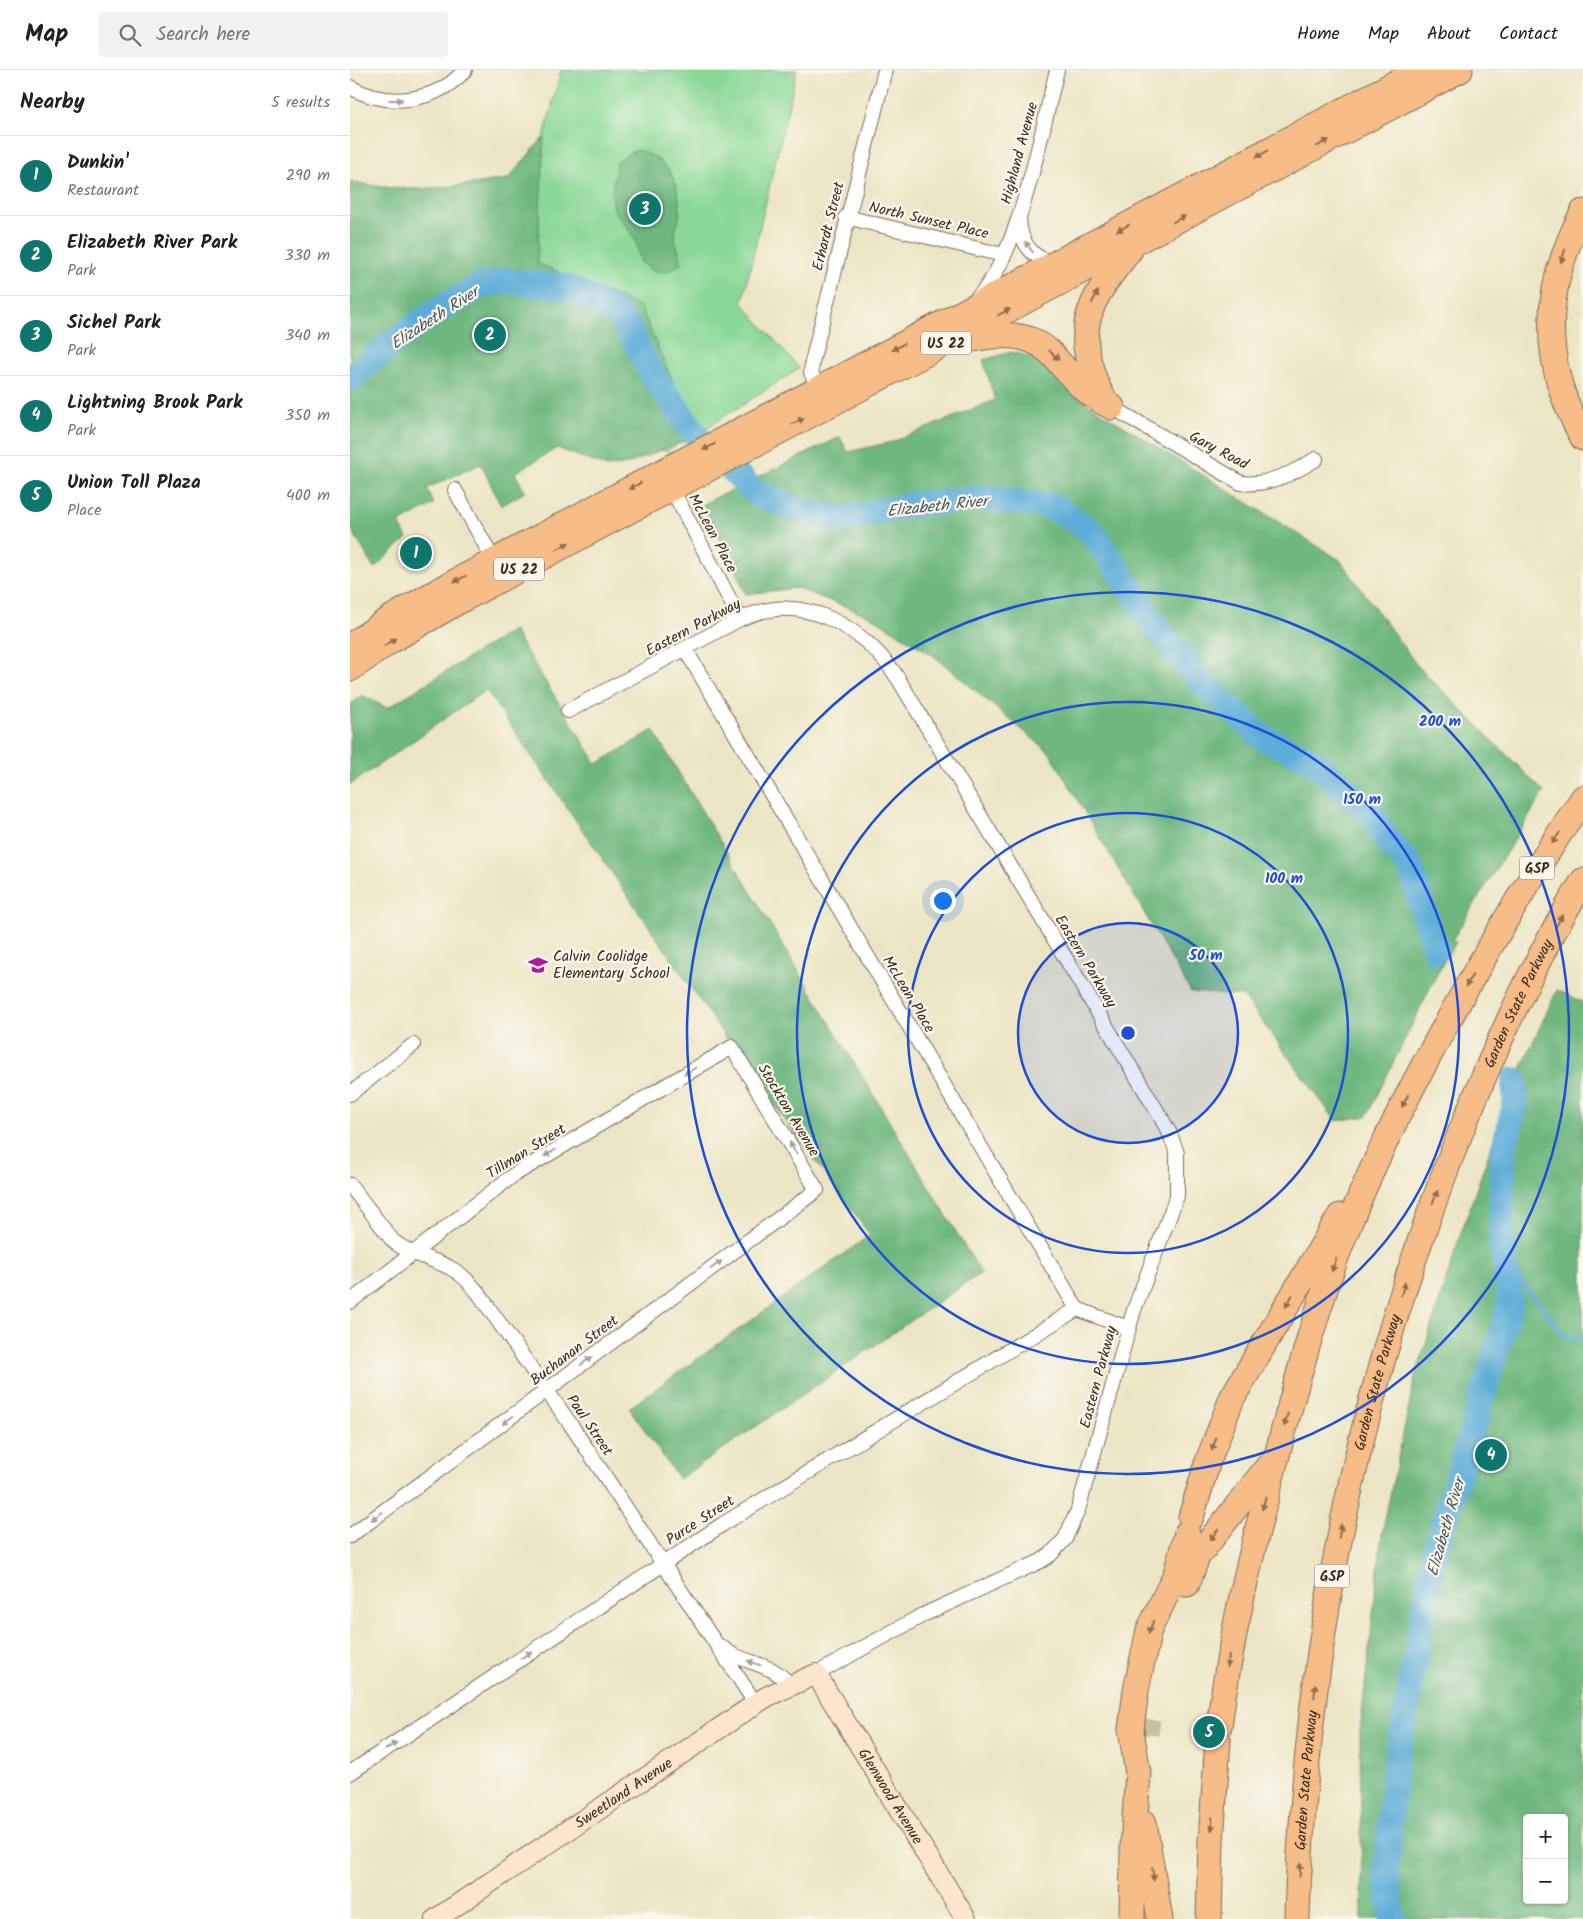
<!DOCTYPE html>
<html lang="en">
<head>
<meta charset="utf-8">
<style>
	body { margin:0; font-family:Kalam,sans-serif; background:#f2f2f2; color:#202124 }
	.controls { position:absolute; right:15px; bottom:15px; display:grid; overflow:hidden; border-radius:5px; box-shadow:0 1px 4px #0004 }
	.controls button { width:45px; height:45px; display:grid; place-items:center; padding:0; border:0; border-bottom:1px solid #e0e0e0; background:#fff; color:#202124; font:25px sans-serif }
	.you { position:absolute; left:592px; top:830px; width:18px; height:18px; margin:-12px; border:4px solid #fff; border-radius:50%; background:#1a73e8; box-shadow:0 0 0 8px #1a73e833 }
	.badge { display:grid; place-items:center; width:32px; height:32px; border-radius:50%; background:#0f766e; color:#fff; font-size:16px; font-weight:700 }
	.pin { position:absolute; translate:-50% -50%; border:2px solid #fff; box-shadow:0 1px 5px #0006 }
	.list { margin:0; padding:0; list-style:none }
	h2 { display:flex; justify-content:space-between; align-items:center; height:65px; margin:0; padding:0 20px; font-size:21px }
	h2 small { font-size:16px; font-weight:400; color:#757577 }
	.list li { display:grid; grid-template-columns:32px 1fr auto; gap:15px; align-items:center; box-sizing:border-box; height:80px; padding:0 20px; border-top:1px solid #e0e0e0 }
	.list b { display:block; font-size:19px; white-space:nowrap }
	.list p { margin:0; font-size:16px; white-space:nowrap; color:#757577 }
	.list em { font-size:16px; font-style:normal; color:#757577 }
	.icon { flex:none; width:28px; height:28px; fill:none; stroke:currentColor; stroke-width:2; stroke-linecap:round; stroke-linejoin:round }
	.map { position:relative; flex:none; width:1233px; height:1849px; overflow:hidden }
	header { display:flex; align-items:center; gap:30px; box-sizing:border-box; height:70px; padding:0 25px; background:#fff; border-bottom:1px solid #e0e0e0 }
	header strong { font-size:24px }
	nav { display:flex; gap:28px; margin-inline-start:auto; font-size:18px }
	.search { width:350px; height:45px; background:#f2f2f2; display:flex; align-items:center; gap:12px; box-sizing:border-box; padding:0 18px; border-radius:5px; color:#757577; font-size:19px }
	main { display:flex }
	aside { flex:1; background:#fff }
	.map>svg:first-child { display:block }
	.green { fill:#89d897; stroke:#62815a }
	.forest { fill:#6eb880; stroke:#54714f; fill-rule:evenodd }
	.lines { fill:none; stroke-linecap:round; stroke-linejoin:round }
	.stream { stroke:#5dadd8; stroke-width:4.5 }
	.river { stroke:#5dadd8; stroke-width:26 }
	.highway-tunnel { stroke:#c9c0a4; stroke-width:25; stroke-dasharray:25 12; stroke-linecap:butt }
	.street-casing { stroke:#796b58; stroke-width:16 }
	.secondary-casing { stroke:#796b58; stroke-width:22 }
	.highway-casing { stroke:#796b58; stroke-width:27 }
	.street { stroke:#fff; stroke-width:14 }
	.secondary { stroke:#fce5cf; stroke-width:20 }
	.highway { stroke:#f7bd88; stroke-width:25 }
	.oneway { fill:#a79f9a }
	.oneway2 { fill:#906c4e }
	.ring { fill:none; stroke:#1d4ed8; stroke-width:2.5 }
	.labels { text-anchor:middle; stroke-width:4.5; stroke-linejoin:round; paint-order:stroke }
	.shield { fill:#fbf7ec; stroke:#75685c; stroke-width:1 }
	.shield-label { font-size:14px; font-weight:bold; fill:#3b2a1e }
	.street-label { font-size:15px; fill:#3b2a1e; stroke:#fbf7ec }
	.poi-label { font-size:15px; fill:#3b2a1e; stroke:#fbf7ec; text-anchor:start }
	.water-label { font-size:16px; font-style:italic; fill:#47585f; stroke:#fbf7ec }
	.centre { fill:#1d4ed8; stroke:#fbf7ec; stroke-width:2.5 }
	.ring-label { font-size:15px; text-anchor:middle; font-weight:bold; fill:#1d4ed8; stroke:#fbf7ec; stroke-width:4.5; stroke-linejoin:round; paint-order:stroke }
</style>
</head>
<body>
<header>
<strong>Map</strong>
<div class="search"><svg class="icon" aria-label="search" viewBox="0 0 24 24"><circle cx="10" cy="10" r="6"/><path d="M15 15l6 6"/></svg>Search here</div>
<nav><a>Home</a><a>Map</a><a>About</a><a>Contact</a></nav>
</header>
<main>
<aside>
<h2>Nearby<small>5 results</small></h2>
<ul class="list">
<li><span class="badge">1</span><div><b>Dunkin'</b><p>Restaurant</p></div><em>290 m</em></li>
<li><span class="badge">2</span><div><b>Elizabeth River Park</b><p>Park</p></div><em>330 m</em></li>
<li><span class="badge">3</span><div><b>Sichel Park</b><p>Park</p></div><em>340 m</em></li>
<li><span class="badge">4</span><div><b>Lightning Brook Park</b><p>Park</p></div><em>350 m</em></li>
<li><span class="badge">5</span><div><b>Union Toll Plaza</b><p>Place</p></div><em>400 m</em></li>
</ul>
</aside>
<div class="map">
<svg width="1233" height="1849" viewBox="0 0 1233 1849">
	<rect width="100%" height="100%" fill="#fbf7ec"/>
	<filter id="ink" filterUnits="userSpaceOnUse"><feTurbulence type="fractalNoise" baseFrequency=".02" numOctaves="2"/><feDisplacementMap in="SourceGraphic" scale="10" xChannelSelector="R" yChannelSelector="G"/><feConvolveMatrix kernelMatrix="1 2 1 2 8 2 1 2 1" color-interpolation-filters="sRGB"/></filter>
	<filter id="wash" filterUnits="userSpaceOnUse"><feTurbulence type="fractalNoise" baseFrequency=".0096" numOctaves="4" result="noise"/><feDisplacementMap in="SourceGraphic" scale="20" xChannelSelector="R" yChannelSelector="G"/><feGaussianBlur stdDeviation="1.12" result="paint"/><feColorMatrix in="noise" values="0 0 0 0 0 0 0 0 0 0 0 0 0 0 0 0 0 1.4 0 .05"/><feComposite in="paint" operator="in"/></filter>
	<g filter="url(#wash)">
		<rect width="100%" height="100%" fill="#ece5c5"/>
		<!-- green -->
		<path class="green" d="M 211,0 L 447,0 L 392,233 L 449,298 L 346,365 L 316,381 L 189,367 L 0,111 C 57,125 101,117 158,109 L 194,67 Z"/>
		<!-- forest -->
		<path class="forest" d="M 194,67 L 187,193 L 290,236 L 346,365 L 278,394 L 257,397 L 207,378 L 165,403 L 175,422 L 151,436 L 131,394 L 77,418 L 84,434 L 49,453 L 57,468 L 24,498 L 0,457 L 0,111 C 57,125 101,117 158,109 Z
			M 288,80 C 321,89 332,117 329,149 C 328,154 325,159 325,164 C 324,175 332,183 331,194 L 317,202 L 302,201 L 291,192 L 285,169 L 264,139 L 262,124 L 266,93 L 281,82 Z
			M 661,282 L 691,289 L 738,334 L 990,490 L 1066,594 L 1194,722 L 1102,870 L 1106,872 L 1089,900 L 1017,1046 L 986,1051 L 893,926 L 841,922 L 700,683 L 584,586 L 522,547 L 447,518 L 396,524 L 353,434 L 490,367 L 498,382 L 542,372 L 645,330 L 633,290 Z
			M 163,560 L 247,694 L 303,660 L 631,1203 L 329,1409 L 279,1338 L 520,1165 L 382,977 L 136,620 L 0,715 L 0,635 L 12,625 L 37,638 Z
			M 1207,920 L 1233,932 L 1233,1849 L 1012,1849 L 1010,1661 L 1032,1463 L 1065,1308 L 1111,1163 L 1161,1020 ZM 1177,1748 L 1214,1748 L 1214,1830 L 1177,1830 Z"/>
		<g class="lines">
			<!-- stream -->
			<path class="stream" d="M 1154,1189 L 1214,1266 L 1231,1269 L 1233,1267"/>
			<!-- river -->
			<path class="river" d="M 0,309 L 44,271 L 90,239 L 132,215 L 157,211 L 217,217 L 261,239 L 275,253 L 302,304 L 346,365 L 407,424 L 454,442 L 495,449 L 553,436 L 635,428 L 705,437 L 741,461 L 807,558 L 855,615 L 912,667 L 963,691 L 1018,740 L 1038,770 L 1060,796 L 1086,881
				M 1044,1849 L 1041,1840 L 1036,1797 L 1044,1706 L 1083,1489 L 1160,1235 L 1151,1163 L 1153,1082 L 1166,1030 L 1164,1010"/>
		</g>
	</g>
	<g filter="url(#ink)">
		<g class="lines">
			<!-- highway-tunnel -->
			<path class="highway-tunnel" d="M 796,1664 L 798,1649"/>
			<defs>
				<path id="street" d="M 0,17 C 37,38 86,33 115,0
					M 496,147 L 653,185
					M 669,149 C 670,172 682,190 706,193
					M 627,228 C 669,187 692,59 707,0
					M 468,319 L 461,302 L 462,292 L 535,0
					M 762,337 L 891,413 C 918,416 944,403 966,389
					M 322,419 L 390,549
					M 105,420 L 144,491
					M 335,579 L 727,1239 L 778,1258
					M 218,641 L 390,549 C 452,520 515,557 549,610 L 810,1046 L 820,1064 L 827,1083 L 827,1126 L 784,1240 L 728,1440 L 715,1469 L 700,1485 L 691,1491 L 573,1545 L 466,1604
					M 0,1024 L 63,975
					M 0,1115 L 43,1171 C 61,1186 84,1188 104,1200 C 114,1206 122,1215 129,1224 L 221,1355 L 406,1634
					M 0,1232 L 165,1104 L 382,977 L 467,1120 L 0,1466
					M 370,1576 C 391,1595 424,1591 440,1616
					M 0,1703 L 373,1454 L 727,1239"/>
				<g id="secondary">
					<path id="s1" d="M 86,1849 L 416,1627 L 466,1604 L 616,1849"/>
				</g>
				<g id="highway">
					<path d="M 1233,142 C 1192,219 1190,292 1233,368"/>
					<path d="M 617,270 C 715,249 695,305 762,337"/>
					<path d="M 755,330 C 749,322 745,312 742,302 C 723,250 749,219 780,180"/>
					<path d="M 0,576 L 41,548 L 88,521 L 1070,0"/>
					<path d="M 0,599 L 42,570 L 111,530 L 1110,0"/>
					<path d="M 841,1447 L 857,1394 L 882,1328 L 990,1146"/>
					<path d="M 837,1514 L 847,1487 L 920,1394"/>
					<path d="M 869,1656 C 880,1570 900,1487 922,1404 C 941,1332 960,1260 985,1190 C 1010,1122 1041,1056 1075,993 C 1124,902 1175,813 1233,728"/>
					<path d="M 794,1753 L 810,1849"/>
					<path d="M 782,1849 L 783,1777 L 788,1703 L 781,1660 L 786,1620 L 799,1560 L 826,1504 L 837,1463"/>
					<path d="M 859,1849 L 861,1771 L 868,1670"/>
					<path id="s2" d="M 947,1849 C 948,1800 952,1751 956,1702 C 976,1479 1028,1268 1111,1061 C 1146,976 1184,890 1233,811"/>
				</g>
			</defs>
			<!-- street casing -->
			<use href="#street" class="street-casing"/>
			<!-- secondary casing -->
			<use href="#secondary" class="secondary-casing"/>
			<!-- highway casing -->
			<use href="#highway" class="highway-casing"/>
			<!-- street -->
			<use href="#street" class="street"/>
			<!-- secondary -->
			<use href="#secondary" class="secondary"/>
			<!-- highway -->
			<use href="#highway" class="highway"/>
		</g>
		<!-- one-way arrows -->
		<defs><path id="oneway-solid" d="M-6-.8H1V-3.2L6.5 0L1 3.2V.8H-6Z" transform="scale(1.25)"/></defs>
		<g class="oneway">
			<use href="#oneway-solid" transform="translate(46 30)"/>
			<use href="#oneway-solid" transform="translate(679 177) rotate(-127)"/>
			<use href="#oneway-solid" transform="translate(340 1001) rotate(150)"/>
			<use href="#oneway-solid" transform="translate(443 1078) rotate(-121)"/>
			<use href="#oneway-solid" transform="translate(200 1083) rotate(150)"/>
			<use href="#oneway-solid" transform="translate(366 1195) rotate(-37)"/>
			<use href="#oneway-solid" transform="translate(236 1291) rotate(-37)"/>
			<use href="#oneway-solid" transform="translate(158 1350) rotate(143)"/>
			<use href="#oneway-solid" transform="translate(27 1446) rotate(143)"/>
			<use href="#oneway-solid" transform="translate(176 1585) rotate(-34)"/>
			<use href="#oneway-solid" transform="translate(404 1593) rotate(-160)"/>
			<use href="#oneway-solid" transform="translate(41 1676) rotate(-34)"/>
		</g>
		<g class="oneway2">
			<use href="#oneway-solid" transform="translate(973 73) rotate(-28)"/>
			<use href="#oneway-solid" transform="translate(912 84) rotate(152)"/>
			<use href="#oneway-solid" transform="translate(829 149) rotate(-28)"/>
			<use href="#oneway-solid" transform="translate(773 158) rotate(152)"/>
			<use href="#oneway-solid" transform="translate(1213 186) rotate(108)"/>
			<use href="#oneway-solid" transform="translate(745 227) rotate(-63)"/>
			<use href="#oneway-solid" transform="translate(654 242) rotate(-28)"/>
			<use href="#oneway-solid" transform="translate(548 277) rotate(152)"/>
			<use href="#oneway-solid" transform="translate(704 285) rotate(44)"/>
			<use href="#oneway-solid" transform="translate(448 351) rotate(-28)"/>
			<use href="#oneway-solid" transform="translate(359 377) rotate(152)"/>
			<use href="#oneway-solid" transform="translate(285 416) rotate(152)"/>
			<use href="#oneway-solid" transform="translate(213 476) rotate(-28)"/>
			<use href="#oneway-solid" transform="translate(110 509) rotate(152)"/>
			<use href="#oneway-solid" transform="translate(40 572) rotate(-33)"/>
			<use href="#oneway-solid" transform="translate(1206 768) rotate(124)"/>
			<use href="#oneway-solid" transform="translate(1209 851) rotate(-61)"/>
			<use href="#oneway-solid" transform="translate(1119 911) rotate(119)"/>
			<use href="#oneway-solid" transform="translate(1055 1031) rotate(116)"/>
			<use href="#oneway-solid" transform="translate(1085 1127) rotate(-69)"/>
			<use href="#oneway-solid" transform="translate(984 1195) rotate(109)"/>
			<use href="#oneway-solid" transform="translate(1053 1219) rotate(-72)"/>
			<use href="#oneway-solid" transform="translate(939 1231) rotate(121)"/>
			<use href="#oneway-solid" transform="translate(936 1350) rotate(105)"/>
			<use href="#oneway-solid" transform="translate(864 1374) rotate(110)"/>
			<use href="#oneway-solid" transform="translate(914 1433) rotate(105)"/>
			<use href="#oneway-solid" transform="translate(990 1461) rotate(-79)"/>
			<use href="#oneway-solid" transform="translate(864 1465) rotate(127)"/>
			<use href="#oneway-solid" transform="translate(801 1557) rotate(111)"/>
			<use href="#oneway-solid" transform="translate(878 1591) rotate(99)"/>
			<use href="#oneway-solid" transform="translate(965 1621) rotate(-83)"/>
			<use href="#oneway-solid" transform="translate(862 1754) rotate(93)"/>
			<use href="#oneway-solid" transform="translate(950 1800) rotate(-86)"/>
			<use href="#oneway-solid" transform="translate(803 1804) rotate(83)"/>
		</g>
	</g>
	<!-- distance rings -->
	<circle cx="778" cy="963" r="110" fill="#1d4ed8" fill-opacity=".12"/>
	<g class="ring">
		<circle cx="778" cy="963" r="110"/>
		<circle cx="778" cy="963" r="220"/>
		<circle cx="778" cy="963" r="331"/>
		<circle cx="778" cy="963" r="441"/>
	</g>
	<!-- icons -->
	<defs>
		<symbol id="school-bare" viewBox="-9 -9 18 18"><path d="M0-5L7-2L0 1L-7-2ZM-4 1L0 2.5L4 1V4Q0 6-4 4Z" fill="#b5179e" stroke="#fbf7ec" stroke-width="2.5" paint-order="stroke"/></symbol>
	</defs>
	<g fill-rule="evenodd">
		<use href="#school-bare" x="174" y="881" width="28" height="28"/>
	</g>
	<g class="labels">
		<!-- shield labels -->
		<g class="shield">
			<rect x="571" y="261.5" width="50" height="23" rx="4"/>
			<rect x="144" y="487.5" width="50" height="23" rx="4"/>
			<rect x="1169.5" y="786.5" width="35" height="23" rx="4"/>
			<rect x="964.5" y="1494.5" width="35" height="23" rx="4"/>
		</g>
		<g class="shield-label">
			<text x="596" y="278">US 22</text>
			<text x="169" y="504">US 22</text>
			<text x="1187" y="803">GSP</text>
			<text x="982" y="1511">GSP</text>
		</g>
		<!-- street labels -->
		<g class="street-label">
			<text transform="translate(669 83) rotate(-75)" y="5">Highland Avenue</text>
			<text transform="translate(579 150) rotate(13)" y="5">North Sunset Place</text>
			<text transform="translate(478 156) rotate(-76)" y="5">Erhardt Street</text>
			<text transform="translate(869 380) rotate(28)" y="5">Gary Road</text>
			<text transform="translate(363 463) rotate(62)" y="5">McLean Place</text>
			<text transform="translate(343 557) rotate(-28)" y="5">Eastern Parkway</text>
			<text transform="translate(736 891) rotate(59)" y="5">Eastern Parkway</text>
			<text transform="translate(559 924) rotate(59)" y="5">McLean Place</text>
			<text dy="5" stroke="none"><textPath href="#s2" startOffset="949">Garden State Parkway</textPath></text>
			<text transform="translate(439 1040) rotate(59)" y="5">Stockton Avenue</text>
			<text transform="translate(176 1081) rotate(-32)" y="5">Tillman Street</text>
			<text transform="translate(224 1280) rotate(-37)" y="5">Buchanan Street</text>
			<text transform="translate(748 1307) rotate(-75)" y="5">Eastern Parkway</text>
			<text dy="5" stroke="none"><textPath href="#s2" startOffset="544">Garden State Parkway</textPath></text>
			<text transform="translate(240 1355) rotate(56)" y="5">Paul Street</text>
			<text transform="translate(350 1450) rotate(-33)" y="5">Purce Street</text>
			<text dy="5" stroke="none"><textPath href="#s2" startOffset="139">Garden State Parkway</textPath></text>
			<text dy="5" stroke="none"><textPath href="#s1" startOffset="226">Sweetland Avenue</textPath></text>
			<text dy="5" stroke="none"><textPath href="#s1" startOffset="596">Glenwood Avenue</textPath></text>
		</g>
		<!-- poi labels -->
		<g class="poi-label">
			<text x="203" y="891">Calvin Coolidge<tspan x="203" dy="17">Elementary School</tspan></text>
		</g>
		<!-- water labels -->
		<g class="water-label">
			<text transform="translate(84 247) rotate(-33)" y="6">Elizabeth River</text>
			<text transform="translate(587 435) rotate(-6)" y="6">Elizabeth River</text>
			<text transform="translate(1095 1457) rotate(-74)" y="6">Elizabeth River</text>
		</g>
	</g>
	<circle cx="778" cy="963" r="8" class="centre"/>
	<g class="ring-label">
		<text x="1090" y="656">200 m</text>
		<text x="1012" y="734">150 m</text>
		<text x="934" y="813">100 m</text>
		<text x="856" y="890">50 m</text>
	</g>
</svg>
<div class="controls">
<button>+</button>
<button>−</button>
</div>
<div class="you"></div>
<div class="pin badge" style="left:66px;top:483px">1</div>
<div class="pin badge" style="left:140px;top:265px">2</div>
<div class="pin badge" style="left:295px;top:139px">3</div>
<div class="pin badge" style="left:1141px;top:1385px">4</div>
<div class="pin badge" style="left:859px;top:1662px">5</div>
</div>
</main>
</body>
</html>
